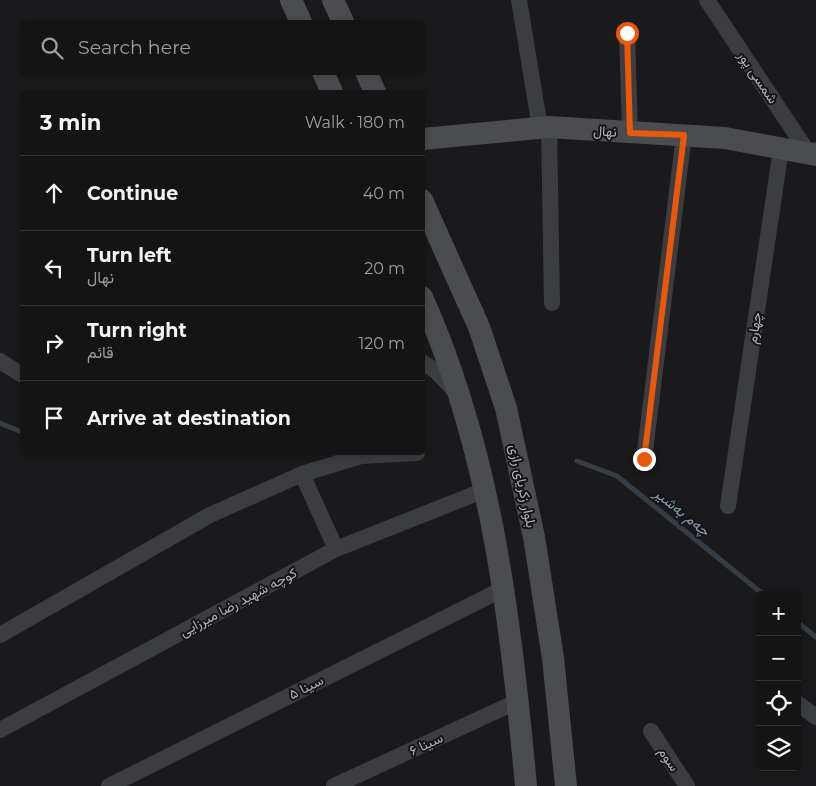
<!DOCTYPE html>
<html lang="en">
<head>
<meta charset="utf-8">
<style>
	body { margin:0; font-family:Montserrat,Vazirmatn,sans-serif; background:#212122; color:#f1f3f6 }
	.controls { position:absolute; right:15px; bottom:15px; display:grid; overflow:hidden; border-radius:5px; box-shadow:0 2px 8px #0003 }
	.controls button { width:45px; height:45px; display:grid; place-items:center; padding:0; border:0; border-bottom:1px solid #333334; background:#141415; color:#f1f3f6; font:25px sans-serif }
	.stop { position:absolute; width:15px; height:15px; margin:-11px; border:4px solid #ea580c; border-radius:50%; background:#fff }
	.stop.end { background:#ea580c; border-color:#fff; box-shadow:0 1px 5px #0008 }
	.list { margin:0; padding:0; list-style:none }
	h2 { display:flex; justify-content:space-between; align-items:center; height:65px; margin:0; padding:0 20px; font-size:21px }
	h2 small { font-size:16px; font-weight:400; color:#9d9ea0 }
	.list li { display:grid; grid-template-columns:32px 1fr auto; gap:15px; align-items:center; box-sizing:border-box; height:75px; padding:0 20px; border-top:1px solid #333334 }
	.list b { display:block; font-size:19px; white-space:nowrap }
	.list p { margin:0; font-size:16px; white-space:nowrap; color:#9d9ea0 }
	.list em { font-size:16px; font-style:normal; color:#9d9ea0 }
	.icon { flex:none; width:28px; height:28px; fill:none; stroke:currentColor; stroke-width:2; stroke-linecap:round; stroke-linejoin:round }
	.map { position:relative; flex:none; width:816px; height:786px; overflow:hidden }
	.search { position:absolute; background:#141415; box-shadow:0 2px 8px #0003; left:20px; top:20px; width:405px; height:55px; display:flex; align-items:center; gap:12px; box-sizing:border-box; padding:0 18px; border-radius:5px; color:#9d9ea0; font-size:19px }
	.panel { position:absolute; background:#141415; box-shadow:0 2px 8px #0003; left:20px; top:90px; width:405px; height:365px; border-radius:5px }
	.map>svg:first-child { display:block }
	.lines { fill:none; stroke-linecap:round; stroke-linejoin:round }
	.stream { stroke:#363d44; stroke-width:5 }
	.street { stroke:#3c3d41; stroke-width:16 }
	.secondary { stroke:#4a4c50; stroke-width:22 }
	.route { stroke:#ea580c; stroke-width:6 }
	.labels { text-anchor:middle; stroke-width:4; stroke-linejoin:round; paint-order:stroke }
	.street-label { font-size:14px; fill:#aeb2ba; stroke:#151517 }
	.water-label { font-size:15px; font-style:italic; fill:#8a9fb0; stroke:#151517 }
</style>
</head>
<body>
<div class="map">
<svg width="816" height="786" viewBox="0 0 816 786">
	<rect width="100%" height="100%" fill="#1a1a1c"/>
	<g class="lines">
		<!-- stream -->
		<path class="stream" d="M 0,423 L 22,432
			M 577,461 L 617,476 L 764,595
			M 797,622 L 816,637"/>
		<!-- street -->
		<path class="street" d="M 519,0 L 540,128
			M 707,0 L 809,154 L 814,150
			M 627,33 L 630,133
			M 549,127 L 552,303
			M 0,361 L 22,375
			M 422,362 L 436,371 L 454,390
			M 644,459 L 684,135
			M 302,474 L 336,549
			M 728,506 L 781,149
			M 0,635 L 210,515 L 302,474 L 361,456 L 417,453
			M 797,703 L 816,717
			M 0,730 L 336,549 L 485,490
			M 651,731 L 687,786
			M 109,786 L 503,589
			M 334,786 L 518,701"/>
		<!-- secondary -->
		<path class="secondary" d="M 291,0 L 301,22
			M 333,0 L 343,22
			M 323,72 L 332,92
			M 366,72 L 375,92
			M 422,139 L 549,127 L 725,138 L 816,155
			M 422,200 L 479,327 L 506,408 L 534,537 L 553,658 L 566,786
			M 422,297 C 491,451 511,620 526,786"/>
	</g>
	<g class="lines">
		<!-- route -->
		<path class="route" d="M 627,33 L 630,133 L 684,135 L 644,459"/>
	</g>
	<g class="labels">
		<!-- street labels -->
		<g class="street-label">
			<text transform="translate(758 77) rotate(56)" y="5">شمسی پور</text>
			<text transform="translate(605 131) rotate(4)" y="5">نهال</text>
			<text transform="translate(754 328) rotate(-81)" y="5">چهارم</text>
			<text transform="translate(523 486) rotate(78)" y="5">بلوار زکریای رازی</text>
			<text transform="translate(238 602) rotate(-28)" y="5">کوچه شهید رضا میرزایی</text>
			<text transform="translate(306 687) rotate(-27)" y="5">سینا ۵</text>
			<text transform="translate(426 744) rotate(-25)" y="5">سینا ۶</text>
			<text transform="translate(669 759) rotate(56)" y="5">سوم</text>
		</g>
		<!-- water labels -->
		<g class="water-label">
			<text transform="translate(682 512) rotate(39)" y="5">چەم بەشیر</text>
		</g>
	</g>
</svg>
<div class="controls">
<button>+</button>
<button>−</button>
<button><svg class="icon" aria-label="locate" viewBox="0 0 24 24"><circle cx="12" cy="12" r="6"/><path d="M12 2v4M12 18v4M2 12h4M18 12h4"/></svg></button>
<button><svg class="icon" aria-label="layers" viewBox="0 0 24 24"><path d="M12 4l9 5-9 5-9-5zM3 14l9 5 9-5"/></svg></button>
</div>
<div class="stop" style="left:627px;top:33px"></div>
<div class="stop end" style="left:644px;top:459px"></div>
<div class="search"><svg class="icon" aria-label="search" viewBox="0 0 24 24"><circle cx="10" cy="10" r="6"/><path d="M15 15l6 6"/></svg>Search here</div>
<section class="panel">
<h2>3 min<small>Walk · 180 m</small></h2>
<ul class="list">
<li><svg class="icon" aria-label="ahead" viewBox="0 0 24 24"><path d="M12 20V5M6 11l6-6 6 6"/></svg><div><b>Continue</b></div><em>40 m</em></li>
<li><svg class="icon" aria-label="left" viewBox="0 0 24 24"><path d="M17 20v-9H6M10 6l-5 5 5 5"/></svg><div><b>Turn left</b><p>نهال</p></div><em>20 m</em></li>
<li><svg class="icon" aria-label="right" viewBox="0 0 24 24"><path d="M7 20v-9h11M14 6l5 5-5 5"/></svg><div><b>Turn right</b><p>قائم</p></div><em>120 m</em></li>
<li><svg class="icon" aria-label="arrive" viewBox="0 0 24 24"><path d="M6 21V4h12l-3 4 3 4H6"/></svg><div><b>Arrive at destination</b></div></li>
</ul>
</section>
</div>
</body>
</html>
